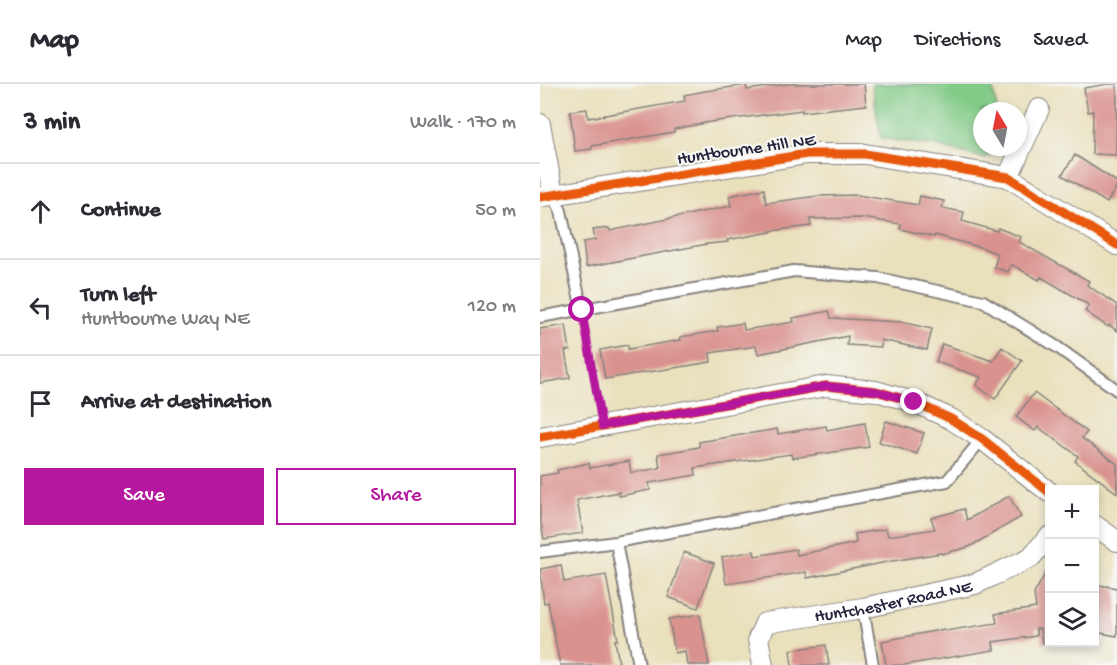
<!DOCTYPE html>
<html lang="en">
<head>
<meta charset="utf-8">
<style>
	body { margin:0; font-family:"Gochi Hand",sans-serif; background:#f7f7f7; color:#2b2b33 }
	.controls { position:absolute; right:18px; bottom:18px; display:grid; overflow:hidden; border-radius:0px; box-shadow:0 3px 9px #0003 }
	.controls button { width:54px; height:54px; display:grid; place-items:center; padding:0; border:0; border-bottom:2px solid #e1e1e2; background:#fff; color:#2b2b33; font:30px sans-serif }
	.compass { position:absolute; left:433px; top:18px; width:54px; height:54px; border-radius:50%; background:#fff; box-shadow:0 3px 9px #0003; rotate:350deg }
	.stop { position:absolute; width:18px; height:18px; margin:-14px; border:4px solid #b5179e; border-radius:50%; background:#fff }
	.stop.end { background:#b5179e; border-color:#fff; box-shadow:0 2px 6px #0008 }
	.list { margin:0; padding:0; list-style:none }
	h2 { display:flex; justify-content:space-between; align-items:center; height:78px; margin:0; padding:0 24px; font-size:26px }
	h2 small { font-size:20px; font-weight:400; color:#7c7c81 }
	.list li { display:grid; grid-template-columns:39px 1fr auto; gap:18px; align-items:center; box-sizing:border-box; height:96px; padding:0 24px; border-top:2px solid #e1e1e2 }
	.list b { display:block; font-size:22px; white-space:nowrap }
	.list p { margin:0; font-size:20px; white-space:nowrap; color:#7c7c81 }
	.list em { font-size:20px; font-style:normal; color:#7c7c81 }
	.actions { display:flex; gap:12px; padding:18px 24px }
	.actions a { flex:1; padding:14px 0; border:2px solid #b5179e; border-radius:0px; text-align:center; font-size:21px; color:#b5179e }
	.actions .main { background:#b5179e; color:#fff }
	.icon { flex:none; width:33px; height:33px; fill:none; stroke:currentColor; stroke-width:2; stroke-linecap:round; stroke-linejoin:round }
	.map { position:relative; flex:none; width:577px; height:581px; overflow:hidden }
	header { display:flex; align-items:center; gap:36px; box-sizing:border-box; height:84px; padding:0 30px; background:#fff; border-bottom:2px solid #e1e1e2 }
	header strong { font-size:28px }
	nav { display:flex; gap:33px; margin-inline-start:auto; font-size:21px }
	main { display:flex }
	aside { flex:1; background:#fff }
	.map>svg:first-child { display:block }
	.green { fill:#82cb87; stroke:#527661; stroke-width:1.5 }
	.building { fill:#d9928e }
	.lines { fill:none; stroke-linecap:round; stroke-linejoin:round }
	.lane-casing { stroke:#86817c; stroke-width:14 }
	.street-casing { stroke:#86817c; stroke-width:22 }
	.path { stroke:#86817c; stroke-width:3; stroke-dasharray:4.5 4.5; stroke-linecap:butt }
	.lane { stroke:#fff; stroke-width:10 }
	.street { stroke:#fff; stroke-width:20 }
	.cycleway-casing { stroke:#f6f6f2; stroke-width:13 }
	.cycleway { stroke:#e8590c; stroke-width:9 }
	.route { stroke:#b5179e; stroke-width:8 }
	.labels { text-anchor:middle; stroke-width:4.5; stroke-linejoin:round; paint-order:stroke }
	.street-label { font-size:18px; fill:#22223b; stroke:#f6f6f2 }
</style>
</head>
<body>
<header>
<strong>Map</strong>
<nav><a>Map</a><a>Directions</a><a>Saved</a></nav>
</header>
<main>
<aside>
<h2>3 min<small>Walk · 170 m</small></h2>
<ul class="list">
<li><svg class="icon" aria-label="ahead" viewBox="0 0 24 24"><path d="M12 20V5M6 11l6-6 6 6"/></svg><div><b>Continue</b></div><em>50 m</em></li>
<li><svg class="icon" aria-label="left" viewBox="0 0 24 24"><path d="M17 20v-9H6M10 6l-5 5 5 5"/></svg><div><b>Turn left</b><p>Huntbourne Way NE</p></div><em>120 m</em></li>
<li><svg class="icon" aria-label="arrive" viewBox="0 0 24 24"><path d="M6 21V4h12l-3 4 3 4H6"/></svg><div><b>Arrive at destination</b></div></li>
</ul>
<div class="actions"><a class="main">Save</a><a>Share</a></div>
</aside>
<div class="map">
<svg width="577" height="581" viewBox="0 0 577 581">
	<rect width="100%" height="100%" fill="#f6f6f2"/>
	<filter id="ink" filterUnits="userSpaceOnUse"><feTurbulence type="fractalNoise" baseFrequency=".0167" numOctaves="2"/><feDisplacementMap in="SourceGraphic" scale="12" xChannelSelector="R" yChannelSelector="G"/><feConvolveMatrix kernelMatrix="1 2 1 2 8 2 1 2 1" color-interpolation-filters="sRGB"/></filter>
	<filter id="wash" filterUnits="userSpaceOnUse"><feTurbulence type="fractalNoise" baseFrequency=".008" numOctaves="4" result="noise"/><feDisplacementMap in="SourceGraphic" scale="24" xChannelSelector="R" yChannelSelector="G"/><feGaussianBlur stdDeviation="1.35" result="paint"/><feColorMatrix in="noise" values="0 0 0 0 0 0 0 0 0 0 0 0 0 0 0 0 0 1.4 0 .05"/><feComposite in="paint" operator="in"/></filter>
	<g filter="url(#wash)">
		<rect width="100%" height="100%" fill="#e9e0bc"/>
		<!-- green -->
		<path class="green" d="M 332,0 L 452,0 L 457,27 L 442,27 L 442,63 L 456,63 L 453,69 L 443,74 L 396,62 L 341,54 Z"/>
		<g id="blocks">
			<!-- building -->
			<path class="building" d="M 247,0 L 324,0 L 326,21 L 262,28 L 262,26 L 170,38 L 134,45 L 134,48 L 52,62 L 52,65 L 35,67 L 30,27 L 47,25 L 48,34 L 145,17 L 144,11 L 165,7 L 206,1 L 207,6 Z
				M 568,0 L 577,0 L 576,71 L 552,70 L 553,27 L 548,28 L 544,4 Z
				M 535,71 L 577,98 L 577,102 L 567,119 L 522,91 Z
				M 224,105 L 226,119 L 278,112 L 317,111 L 378,121 L 380,112 L 404,117 L 402,124 L 424,128 L 422,137 L 457,147 L 458,144 L 481,153 L 479,158 L 549,197 L 547,201 L 577,221 L 577,247 L 569,241 L 568,243 L 545,227 L 549,221 L 501,193 L 499,196 L 471,180 L 468,188 L 454,183 L 458,170 L 443,164 L 395,151 L 394,153 L 360,145 L 361,140 L 322,134 L 270,135 L 271,142 L 231,147 L 231,148 L 187,156 L 188,158 L 167,160 L 46,183 L 43,158 L 55,156 L 53,146 L 69,144 L 70,147 L 191,122 L 189,112 Z
				M 289,227 L 291,234 L 361,238 L 392,245 L 387,266 L 341,256 L 341,263 L 307,261 L 308,252 L 218,270 L 216,262 L 170,269 L 171,278 L 65,295 L 60,266 L 88,261 L 88,265 L 141,256 L 140,253 L 178,247 L 177,243 L 203,239 L 204,246 L 254,238 L 253,234 Z
				M 26,241 L 30,266 L 25,267 L 30,294 L 0,299 L 0,245 Z
				M 402,260 L 453,277 L 462,263 L 482,277 L 455,315 L 436,301 L 441,293 L 396,278 Z
				M 494,309 L 547,348 L 542,354 L 577,380 L 577,409 L 535,377 L 538,372 L 498,343 L 495,347 L 476,333 Z
				M 346,337 L 384,349 L 377,370 L 339,358 Z
				M 325,339 L 329,363 L 252,374 L 251,370 L 155,384 L 156,391 L 109,399 L 110,406 L 79,412 L 79,408 L 37,416 L 43,449 L 4,455 L 0,434 L 0,392 L 18,389 L 17,386 L 49,379 L 50,384 L 89,377 L 91,389 L 120,384 L 118,370 L 159,363 L 159,358 L 237,345 L 238,350 L 286,342 L 287,346 Z
				M 469,412 L 481,433 L 429,463 L 402,470 L 401,469 L 352,477 L 267,494 L 266,488 L 186,500 L 182,473 L 214,467 L 215,472 L 256,465 L 257,471 L 316,459 L 315,450 L 346,445 L 348,452 L 395,445 L 391,434 L 424,425 L 427,436 Z
				M 144,468 L 174,479 L 158,524 L 128,513 Z
				M 21,481 L 24,498 L 66,491 L 78,556 L 75,556 L 79,579 L 64,581 L 20,581 L 8,518 L 4,519 L 0,485 Z
				M 510,481 L 510,558 L 502,559 L 500,545 L 496,545 L 496,552 L 453,558 L 454,566 L 364,581 L 346,581 L 342,557 L 405,545 L 405,547 L 457,539 L 455,530 L 496,524 L 494,510 Z
				M 559,501 L 577,504 L 577,552 L 555,548 L 555,529 Z
				M 160,530 L 169,581 L 147,581 L 145,567 L 135,569 L 129,535 Z
				M 286,561 L 289,581 L 252,581 L 250,566 Z"/>
		</g>
	</g>
	<g filter="url(#ink)">
		<use href="#blocks" fill-opacity="0" stroke="#86817c" stroke-width="1.5"/>
		<g class="lines">
			<defs>
				<path id="lane" d="M 13,110 L 21,127 L 42,226
					M 0,233 L 254,187 L 338,194 L 443,217 L 517,263 L 577,306
					M 76,458 L 99,581
					M 0,468 L 76,458 L 407,397 L 442,355
					M 323,524 L 333,581"/>
				<g id="street">
					<path d="M 0,40 L 13,110"/>
					<path d="M 468,93 L 499,25"/>
					<path d="M 0,113 L 267,70 L 325,70 L 468,93 L 577,161"/>
					<path d="M 0,353 L 286,302 L 336,307 L 374,318 L 411,335 L 442,355 L 509,408"/>
					<path d="M 554,441 L 577,457"/>
					<path id="s1" d="M 223,581 L 218,555 L 225,539 L 323,524 L 435,500 L 490,474 L 509,453"/>
				</g>
			</defs>
			<!-- lane casing -->
			<use href="#lane" class="lane-casing"/>
			<!-- street casing -->
			<use href="#street" class="street-casing"/>
			<!-- path -->
			<path class="path" d="M 44,237 L 60,325"/>
			<!-- lane -->
			<use href="#lane" class="lane"/>
			<!-- street -->
			<use href="#street" class="street"/>
			<defs>
				<path id="cycleway" d="M 0,113 L 267,70 L 325,70 L 468,93 L 577,161
					M 0,353 L 286,302 L 336,307 L 374,318 L 411,335 L 442,355 L 509,408"/>
			</defs>
			<!-- cycleway casing -->
			<use href="#cycleway" class="cycleway-casing"/>
			<!-- cycleway -->
			<use href="#cycleway" class="cycleway"/>
		</g>
	</g>
	<g class="lines" filter="url(#ink)">
		<!-- route -->
		<path class="route" d="M 42,226 L 62,342 L 286,302 L 336,307 L 374,318"/>
	</g>
	<g class="labels">
		<!-- street labels -->
		<g class="street-label">
			<text transform="translate(206 64) rotate(-8)" y="6">Huntbourne Hill NE</text>
			<text dy="6" stroke="none"><textPath href="#s1" startOffset="174">Huntchester Road NE</textPath></text>
		</g>
	</g>
</svg>
<div class="controls">
<button>+</button>
<button>−</button>
<button><svg class="icon" aria-label="layers" viewBox="0 0 24 24"><path d="M12 4l9 5-9 5-9-5zM3 14l9 5 9-5"/></svg></button>
</div>
<svg class="compass" viewBox="-18 -18 36 36"><path d="M0-13l5 13h-10z" fill="#e53935"/><path d="M0 13l5-13h-10z" fill="#7c7c81"/></svg>
<div class="stop" style="left:42px;top:226px"></div>
<div class="stop end" style="left:374px;top:318px"></div>
</div>
</main>
</body>
</html>
